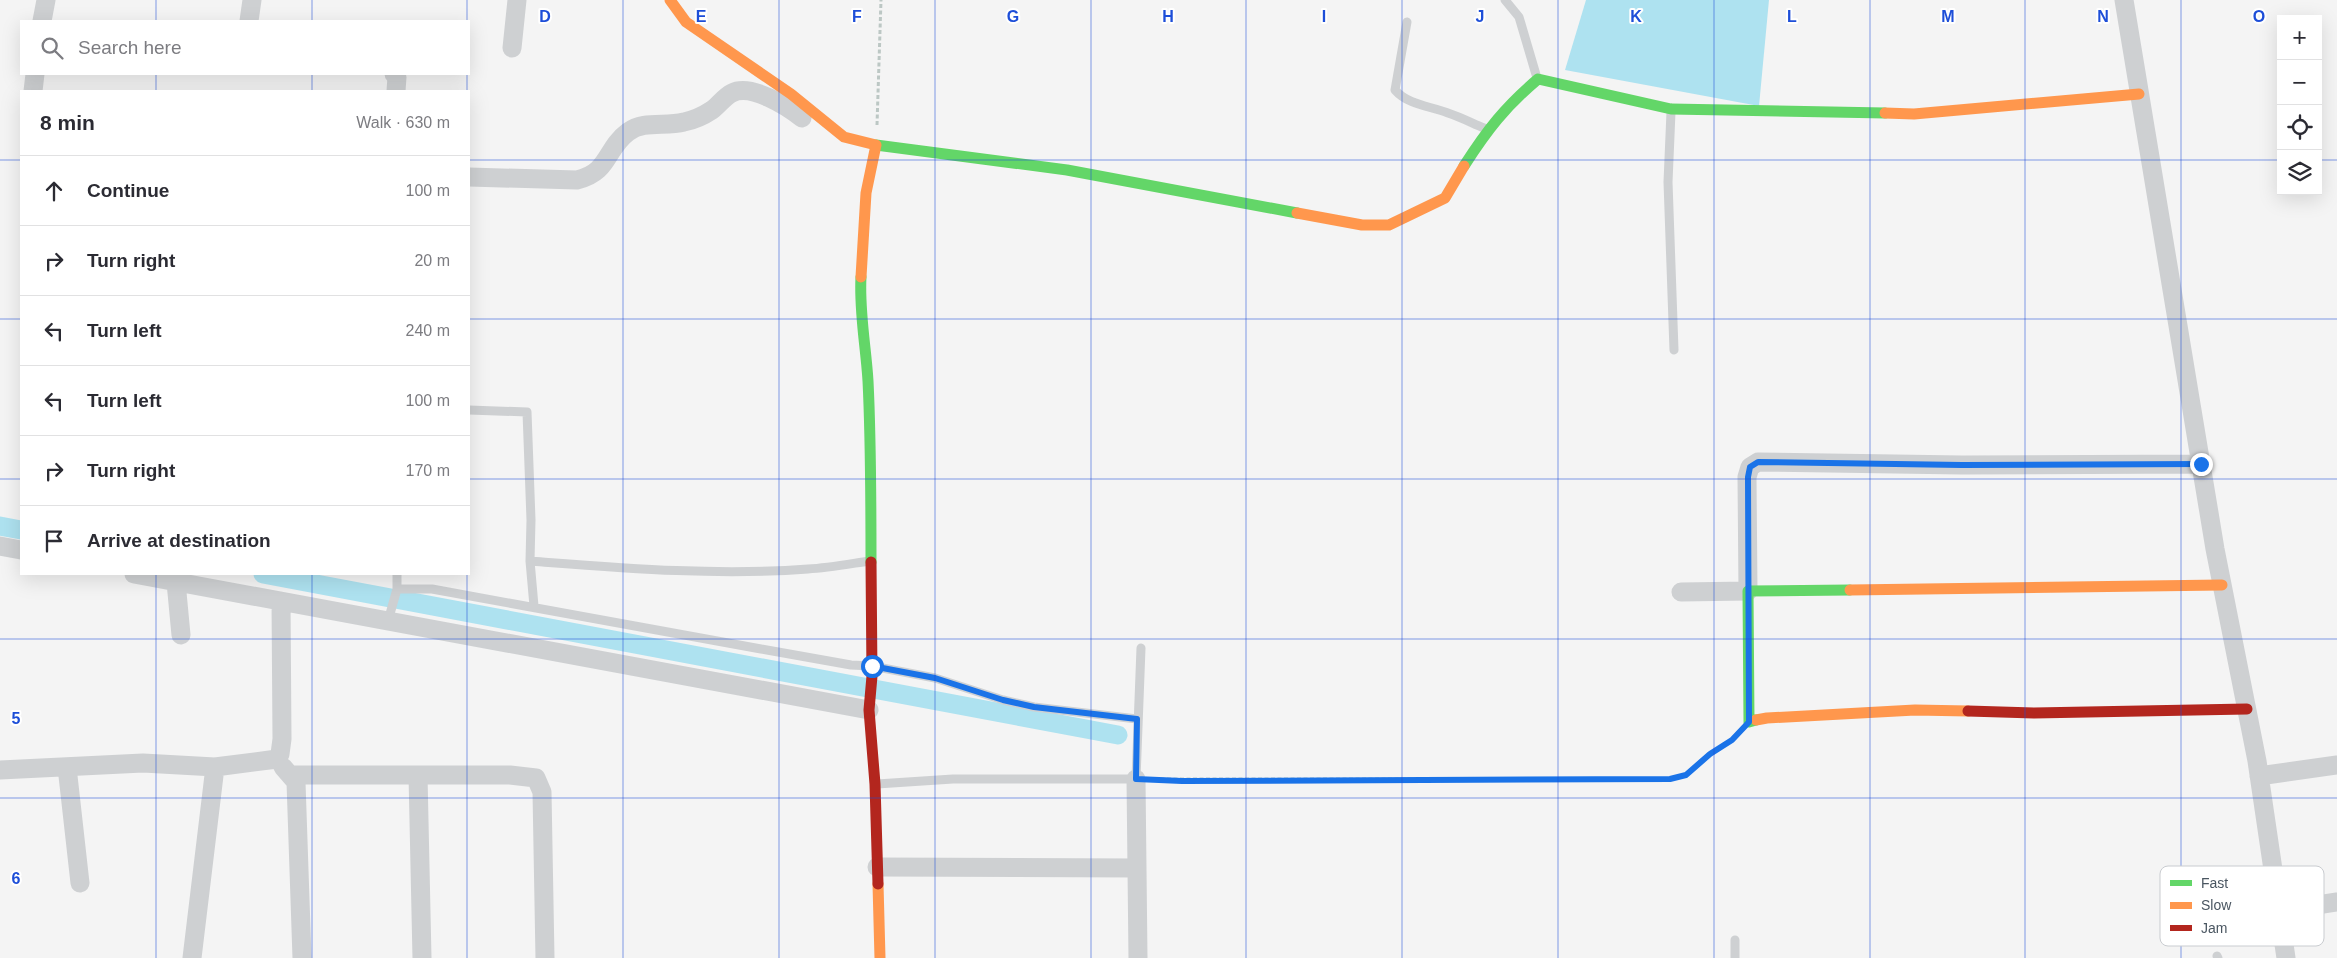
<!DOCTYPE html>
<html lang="en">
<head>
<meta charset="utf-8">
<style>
	body { margin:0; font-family:Arial,sans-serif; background:#f7f7f7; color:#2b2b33 }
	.controls { position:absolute; right:15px; top:15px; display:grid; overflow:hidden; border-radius:0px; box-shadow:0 5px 20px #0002 }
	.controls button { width:45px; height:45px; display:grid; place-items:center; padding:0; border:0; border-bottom:1px solid #e1e1e2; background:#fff; color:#2b2b33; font:25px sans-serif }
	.stop { position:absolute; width:15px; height:15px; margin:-11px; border:4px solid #1a73e8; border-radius:50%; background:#fff }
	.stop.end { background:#1a73e8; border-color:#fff; box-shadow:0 1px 5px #0008 }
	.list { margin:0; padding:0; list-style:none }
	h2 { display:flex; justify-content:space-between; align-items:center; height:65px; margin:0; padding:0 20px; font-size:21px }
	h2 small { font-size:16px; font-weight:400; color:#7c7c81 }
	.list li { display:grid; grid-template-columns:32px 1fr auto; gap:15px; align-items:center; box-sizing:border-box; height:70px; padding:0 20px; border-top:1px solid #e1e1e2 }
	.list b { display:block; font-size:19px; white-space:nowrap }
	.list em { font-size:16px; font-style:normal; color:#7c7c81 }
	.icon { flex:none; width:28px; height:28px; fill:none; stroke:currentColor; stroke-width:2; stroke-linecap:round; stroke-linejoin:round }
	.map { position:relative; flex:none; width:2337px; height:958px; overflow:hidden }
	.search { position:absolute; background:#fff; box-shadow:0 5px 20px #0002; left:20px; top:20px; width:450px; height:55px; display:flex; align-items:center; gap:12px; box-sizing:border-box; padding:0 18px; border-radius:0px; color:#7c7c81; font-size:19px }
	.panel { position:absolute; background:#fff; box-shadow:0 5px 20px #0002; left:20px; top:90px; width:450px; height:485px; border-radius:0px }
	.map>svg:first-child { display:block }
	.water { fill:#aee2f0 }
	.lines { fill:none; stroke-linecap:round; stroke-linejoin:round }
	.canal { stroke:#aee2f0; stroke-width:19 }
	.path { stroke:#bcc7c4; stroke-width:3; stroke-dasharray:4 2.5; stroke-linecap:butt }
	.lane { stroke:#ced0d2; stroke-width:9 }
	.street { stroke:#ced0d2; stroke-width:19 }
	.fast { stroke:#63d668; stroke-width:11 }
	.slow { stroke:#ff974d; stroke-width:11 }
	.jam { stroke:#b3261e; stroke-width:11 }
	.route { stroke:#1a73e8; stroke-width:6 }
	.grid { fill:none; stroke:#1d4ed8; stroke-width:1; stroke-opacity:0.55 }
	.key { fill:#fff; stroke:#c9ccd0; stroke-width:1 }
	.key-label { font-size:14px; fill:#4a5661 }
	.grid-label { font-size:16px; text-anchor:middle; font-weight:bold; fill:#1d4ed8; stroke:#fff; stroke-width:4; stroke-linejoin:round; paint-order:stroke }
</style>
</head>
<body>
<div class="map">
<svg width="2337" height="958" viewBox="0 0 2337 958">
	<rect width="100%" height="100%" fill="#f4f4f4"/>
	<!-- water -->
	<path class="water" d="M 1586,0 L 1769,0 L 1759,106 L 1565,70 Z"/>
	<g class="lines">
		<!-- canal -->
		<path class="canal" d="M 0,526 L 21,530
			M 263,574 L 1118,735"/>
		<!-- path -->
		<path class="path" d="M 877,125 L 881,0
			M 1154,779 L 1670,779 L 1686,775 L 1710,754 L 1736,736"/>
		<!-- lane -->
		<path class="lane" d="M 1505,0 L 1519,17 L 1537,78
			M 1407,22 L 1395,90 C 1408,105 1430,106 1448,113 C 1460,117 1472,123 1484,128
			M 1671,112 L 1668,182 L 1674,350
			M 469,410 L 527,412 L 531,520 L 530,561 L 534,606
			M 530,561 C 622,568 716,576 808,569 C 828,568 849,564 869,561
			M 397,574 L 397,589
			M 388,621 L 397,589 L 432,589 L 761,649 L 851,665 L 872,666 L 935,678 L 1003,700 L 1034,707 L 1137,719
			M 877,784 L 953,779 L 1136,779 L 1141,648
			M 2217,956 L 2218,958
			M 1735,958 L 1735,940"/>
		<!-- street -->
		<path class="street" d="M 2124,0 L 2215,549 L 2257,761 L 2286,958
			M 42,21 L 46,0
			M 249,21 L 252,0
			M 512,48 L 517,0
			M 394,74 L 397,77 L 396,91
			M 33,91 L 35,74
			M 469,177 L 577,180 C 610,172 605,149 628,132 C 644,120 665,127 684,122 C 694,120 703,116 712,110 C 719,105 724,97 732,93 C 751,83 788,107 802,118
			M 0,546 L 21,550
			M 134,574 L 869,710
			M 176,582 L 181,635
			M 1681,592 L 1748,591 L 1747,477 L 1750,467 L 1758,462 L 1962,465 L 2201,464
			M 67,767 L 80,883
			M 283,767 L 296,782 L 302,958
			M 0,770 L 143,763 L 215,767 L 277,759 L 280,754 L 282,739 L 281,601
			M 290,775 L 510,775 L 536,778 L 542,792 L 545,958
			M 418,775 L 422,958
			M 2259,776 L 2337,765
			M 1136,779 L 1138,958
			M 877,867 L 1136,868
			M 2279,911 L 2337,902
			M 192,958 L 215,767"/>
		<!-- fast -->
		<path class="fast" d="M 876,145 L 1067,170 L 1297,213
			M 1464,166 C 1487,130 1505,107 1538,79 L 1671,109 L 1885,113
			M 861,277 C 859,312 866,347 868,381 C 871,441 871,502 871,562
			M 1756,720 L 1749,722 L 1748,591 L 1850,590"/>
		<!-- slow -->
		<path class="slow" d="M 670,0 L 686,22 L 791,94 L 844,137 L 876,145 L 866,193 L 861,277
			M 1885,113 L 1914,114 L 2139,94
			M 1297,213 L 1362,225 L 1389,225 L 1445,198 L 1464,166
			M 1850,590 L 2222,585
			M 1756,720 L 1767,718 L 1915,710 L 1968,711
			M 878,884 L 880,958"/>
		<!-- jam -->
		<path class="jam" d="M 871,562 L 872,676 L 869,710 L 875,784 L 878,884
			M 1968,711 L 2034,713 L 2247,709"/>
	</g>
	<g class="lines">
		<!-- route -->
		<path class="route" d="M 872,666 L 935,678 L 1003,700 L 1034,707 L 1137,719 L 1136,779 L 1182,781 L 1670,779 L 1686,775 L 1710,754 L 1732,740 L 1749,722 L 1748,477 L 1750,467 L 1758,462 L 1962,465 L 2201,464"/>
	</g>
	<!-- grid -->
	<path class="grid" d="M 156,0 L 156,21M 312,0 L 312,21M 467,0 L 467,21M 623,0 L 623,958M 779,0 L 779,958M 935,0 L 935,958M 1091,0 L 1091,958M 1246,0 L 1246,958M 1402,0 L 1402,958M 1558,0 L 1558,958M 1714,0 L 1714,958M 1870,0 L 1870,958M 2025,0 L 2025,958M 2181,0 L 2181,958M 156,74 L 156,91M 312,74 L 312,91M 467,74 L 467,91M 0,160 L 21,160M 469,160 L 2281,160M 2318,160 L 2337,160M 0,319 L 21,319M 469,319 L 2337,319M 0,479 L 21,479M 469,479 L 2337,479M 156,574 L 156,958M 312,574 L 312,958M 467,574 L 467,958M 0,639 L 2337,639M 0,798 L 2337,798"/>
	<!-- legend -->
	<rect x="2160" y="866" width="164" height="80" rx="8" class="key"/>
	<rect x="2170" y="880" width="22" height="6" fill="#63d668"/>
	<rect x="2170" y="902" width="22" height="7" fill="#ff974d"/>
	<rect x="2170" y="925" width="22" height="6" fill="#b3261e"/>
	<g class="key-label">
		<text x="2201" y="888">Fast</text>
		<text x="2201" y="910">Slow</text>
		<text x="2201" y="933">Jam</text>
	</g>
	<g class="grid-label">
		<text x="545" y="22">D</text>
		<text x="701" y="22">E</text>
		<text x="857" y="22">F</text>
		<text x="1013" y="22">G</text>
		<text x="1168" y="22">H</text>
		<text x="1324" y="22">I</text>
		<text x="1480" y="22">J</text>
		<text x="1636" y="22">K</text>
		<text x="1792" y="22">L</text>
		<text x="1948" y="22">M</text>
		<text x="2103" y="22">N</text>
		<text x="2259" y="22">O</text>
		<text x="16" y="724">5</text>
		<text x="16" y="884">6</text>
	</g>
</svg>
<div class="controls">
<button>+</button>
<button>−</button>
<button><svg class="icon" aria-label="locate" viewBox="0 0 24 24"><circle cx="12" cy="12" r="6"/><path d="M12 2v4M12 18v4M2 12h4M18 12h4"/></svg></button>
<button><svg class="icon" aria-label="layers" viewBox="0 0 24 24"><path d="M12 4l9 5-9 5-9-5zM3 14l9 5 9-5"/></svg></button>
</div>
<div class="stop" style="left:872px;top:666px"></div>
<div class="stop end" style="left:2201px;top:464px"></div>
<div class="search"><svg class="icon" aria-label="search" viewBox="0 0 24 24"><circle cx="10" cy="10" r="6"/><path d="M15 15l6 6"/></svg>Search here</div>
<section class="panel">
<h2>8 min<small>Walk · 630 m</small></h2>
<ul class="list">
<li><svg class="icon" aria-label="ahead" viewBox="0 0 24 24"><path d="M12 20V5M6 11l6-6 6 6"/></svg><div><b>Continue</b></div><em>100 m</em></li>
<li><svg class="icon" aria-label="right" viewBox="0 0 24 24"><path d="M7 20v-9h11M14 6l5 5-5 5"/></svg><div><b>Turn right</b></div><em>20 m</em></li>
<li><svg class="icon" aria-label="left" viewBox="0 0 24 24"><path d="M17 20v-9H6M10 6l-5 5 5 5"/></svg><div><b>Turn left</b></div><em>240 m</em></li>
<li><svg class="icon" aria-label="left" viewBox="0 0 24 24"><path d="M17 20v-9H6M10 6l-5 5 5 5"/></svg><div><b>Turn left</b></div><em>100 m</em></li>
<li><svg class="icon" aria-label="right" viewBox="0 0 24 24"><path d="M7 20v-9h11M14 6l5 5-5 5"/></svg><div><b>Turn right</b></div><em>170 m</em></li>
<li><svg class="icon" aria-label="arrive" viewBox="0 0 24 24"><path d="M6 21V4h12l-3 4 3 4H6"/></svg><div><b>Arrive at destination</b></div></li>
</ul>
</section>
</div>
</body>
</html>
